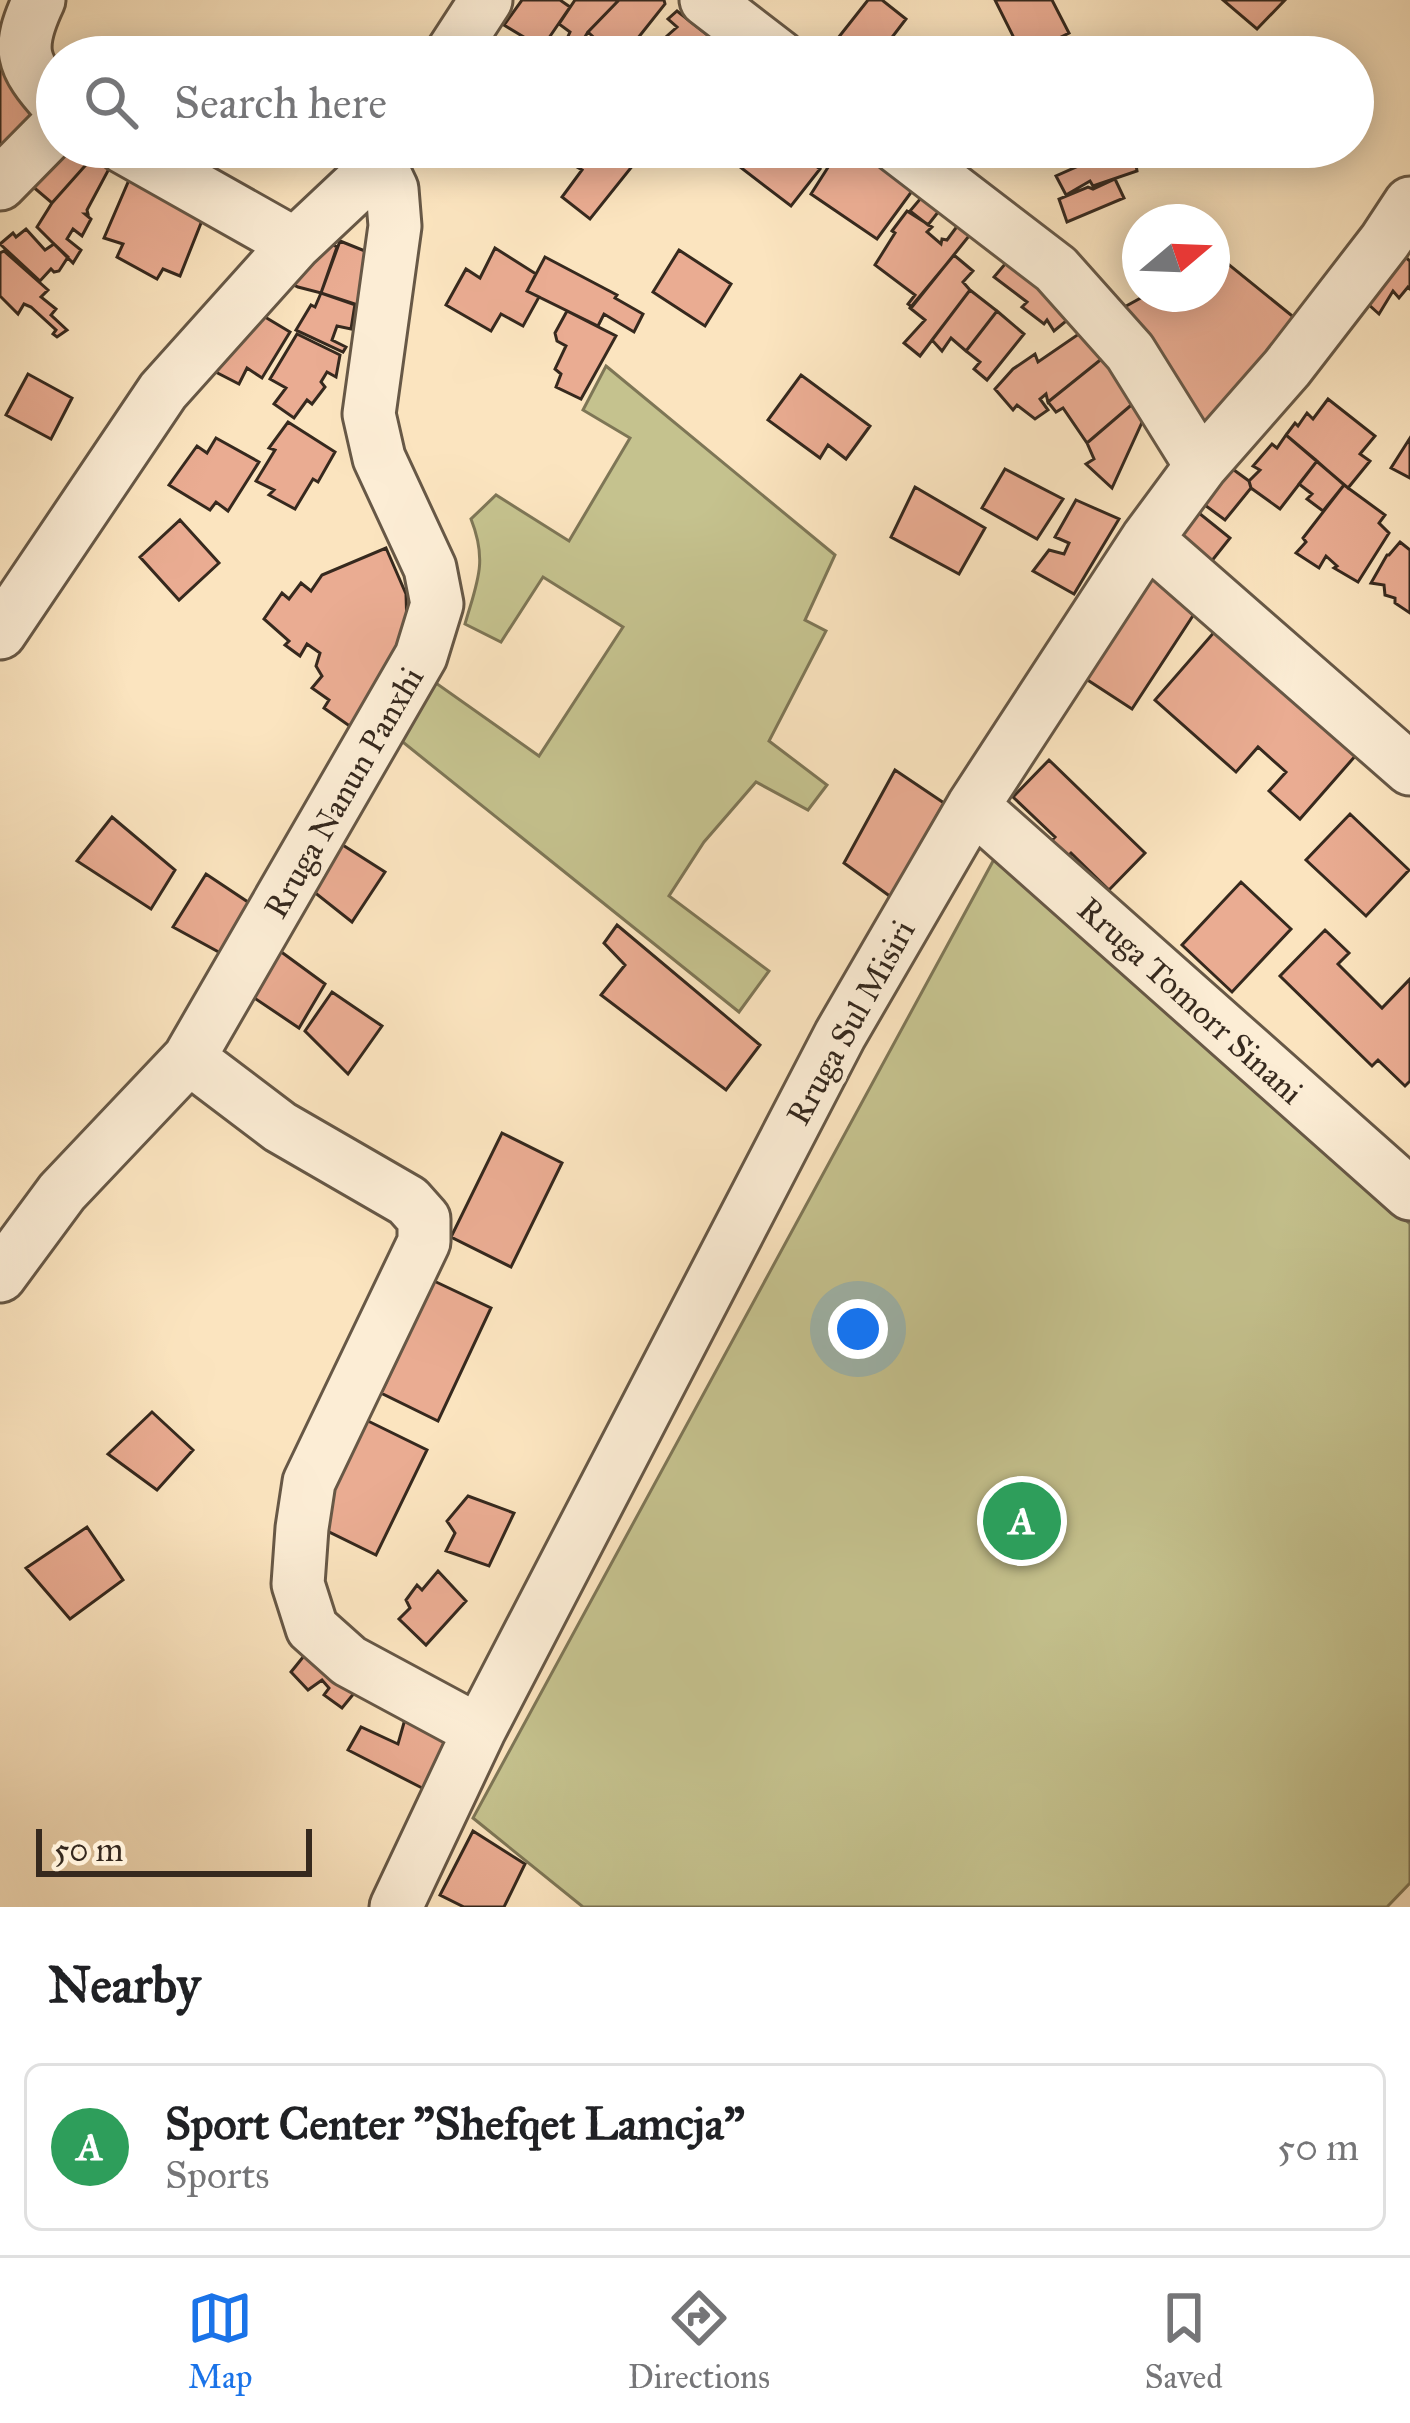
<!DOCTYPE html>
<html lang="en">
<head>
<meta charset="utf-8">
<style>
	body { margin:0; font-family:"IM FELL Great Primer",serif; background:#f2f2f2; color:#202124 }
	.compass { position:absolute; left:1122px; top:204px; width:108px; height:108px; border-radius:50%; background:#fff; box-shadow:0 6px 30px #0003; rotate:71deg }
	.scale { position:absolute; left:36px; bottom:30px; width:276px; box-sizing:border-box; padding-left:12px; border:6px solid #36291e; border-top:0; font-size:33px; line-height:42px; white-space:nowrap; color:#36291e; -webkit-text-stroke:9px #fcedd5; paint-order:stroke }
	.you { position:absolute; left:858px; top:1329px; width:42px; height:42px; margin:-30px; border:9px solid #fff; border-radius:50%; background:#1a73e8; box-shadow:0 0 0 18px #1a73e833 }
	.badge { display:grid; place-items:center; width:78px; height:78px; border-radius:50%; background:#1a73e8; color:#fff; font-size:39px; font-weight:700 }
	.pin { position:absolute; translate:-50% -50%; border:6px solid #fff; box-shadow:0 3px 12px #0006 }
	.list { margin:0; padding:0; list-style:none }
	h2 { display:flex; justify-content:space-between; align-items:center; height:156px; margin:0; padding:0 48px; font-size:51px }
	h2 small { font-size:39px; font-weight:400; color:#757577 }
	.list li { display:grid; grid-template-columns:78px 1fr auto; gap:36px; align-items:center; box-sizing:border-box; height:168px; margin:0 24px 24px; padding:0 24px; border:3px solid #e0e0e0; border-radius:18px }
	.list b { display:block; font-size:45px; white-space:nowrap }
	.list p { margin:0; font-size:39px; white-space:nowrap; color:#757577 }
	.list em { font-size:39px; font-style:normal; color:#757577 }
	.icon { flex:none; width:66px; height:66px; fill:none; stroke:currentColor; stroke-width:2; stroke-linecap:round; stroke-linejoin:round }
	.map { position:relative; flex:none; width:1410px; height:1907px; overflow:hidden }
	.search { position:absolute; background:#fff; box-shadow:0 6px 30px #0003; left:36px; right:36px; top:36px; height:132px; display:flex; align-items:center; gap:30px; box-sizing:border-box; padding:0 42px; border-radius:66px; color:#757577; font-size:45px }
	.sheet { height:348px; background:#fff }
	nav { display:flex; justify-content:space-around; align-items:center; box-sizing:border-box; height:168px; border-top:3px solid #e0e0e0; background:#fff; font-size:33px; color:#757577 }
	nav a { display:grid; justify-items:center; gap:6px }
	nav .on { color:#1a73e8 }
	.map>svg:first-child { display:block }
	.green { fill:#c5c28e; stroke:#7e7656; stroke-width:3 }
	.building { fill:#eaac92; stroke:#36291e; stroke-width:3 }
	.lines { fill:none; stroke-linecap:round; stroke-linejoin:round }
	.minor-casing { stroke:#675846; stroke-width:57 }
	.minor { stroke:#fcedd5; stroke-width:51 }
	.labels { text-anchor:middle; stroke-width:9; stroke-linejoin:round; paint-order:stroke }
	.street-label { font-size:33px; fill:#36291e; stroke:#fcedd5 }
</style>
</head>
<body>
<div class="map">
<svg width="1410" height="1907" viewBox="0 0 1410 1907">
	<rect width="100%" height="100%" fill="#fbe4bf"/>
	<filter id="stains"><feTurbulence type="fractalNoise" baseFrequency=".00167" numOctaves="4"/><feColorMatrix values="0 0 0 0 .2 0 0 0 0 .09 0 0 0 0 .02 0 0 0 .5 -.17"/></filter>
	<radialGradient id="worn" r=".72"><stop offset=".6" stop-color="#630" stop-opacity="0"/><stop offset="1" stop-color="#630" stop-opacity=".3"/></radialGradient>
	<!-- green -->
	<path class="green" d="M 606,366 L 835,555 L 805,620 L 826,631 L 769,741 L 827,785 L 808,810 L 756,782 L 704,842 L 669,896 L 769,971 L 739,1012 L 399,739 L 436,683 L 539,756 L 623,627 L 543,577 L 501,642 L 465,624 C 477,582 488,562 471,519 L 496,495 L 569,541 L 630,438 L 583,410 Z
		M 998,852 L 1410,1224 L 1410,1883 L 1387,1907 L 583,1907 L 473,1818 Z"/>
	<!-- building -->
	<path class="building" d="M 522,0 L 560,0 L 570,7 L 542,48 L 504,25 Z
		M 575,0 L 619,0 L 588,32 L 575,53 L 565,43 L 570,32 L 559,24 Z
		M 619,0 L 664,0 L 665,4 L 626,53 L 622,51 L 618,57 L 594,57 L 598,52 L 602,56 L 606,53 L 605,48 L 588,32 Z
		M 868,0 L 882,0 L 906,19 L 877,57 L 823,57 Z
		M 995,0 L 1052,0 L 1069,33 L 1023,56 Z
		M 1223,0 L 1285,0 L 1257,29 Z
		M 677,11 L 732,54 L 730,57 L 674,57 L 664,49 L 669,44 L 664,43 L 670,39 L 667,36 L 677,27 L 668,19 Z
		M 481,34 L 508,50 L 512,41 L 532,53 L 529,57 L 459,57 Z
		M 0,45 L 34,113 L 0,153 Z
		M 57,147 L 98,147 L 92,158 L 52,203 L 18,174 Z
		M 543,147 L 634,147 L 642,154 L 590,219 L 562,197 L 582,170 Z
		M 741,147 L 791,147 L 820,169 L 791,206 L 731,160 Z
		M 841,147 L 856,147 L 915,187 L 877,239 L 811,194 Z
		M 841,147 L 856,147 L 915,187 L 877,239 L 811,194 Z
		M 1102,147 L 1133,147 L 1137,171 L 1093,186 L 1090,181 L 1066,195 L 1056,176 L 1076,167 L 1072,158 Z
		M 1102,147 L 1133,147 L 1137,171 L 1093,186 L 1090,181 L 1066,195 L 1056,176 L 1076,167 L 1072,158 Z
		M 92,158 L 110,167 L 87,210 L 88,214 L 85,214 L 91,219 L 82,236 L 73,229 L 67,239 L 81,250 L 73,263 L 37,227 L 52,203 Z
		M 1115,179 L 1124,198 L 1067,222 L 1059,199 L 1088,187 L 1093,189 Z
		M 1115,179 L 1124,198 L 1067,222 L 1059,199 L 1088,187 L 1093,189 Z
		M 129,180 L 205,213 L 180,276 L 163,269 L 157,279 L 117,257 L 123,244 L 104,238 Z
		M 926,192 L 953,214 L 949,220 L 939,211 L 928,225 L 910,211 Z
		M 926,192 L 953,214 L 949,220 L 939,211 L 928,225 L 910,211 Z
		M 907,211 L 932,227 L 927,232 L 941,244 L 942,239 L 947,240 L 961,221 L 973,231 L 912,307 L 908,304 L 915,295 L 875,265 L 895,233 L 892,231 Z
		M 907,211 L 932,227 L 927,232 L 941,244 L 942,239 L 947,240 L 961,221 L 973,231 L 912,307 L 908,304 L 915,295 L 875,265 L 895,233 L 892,231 Z
		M 26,229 L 45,250 L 54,244 L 68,257 L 59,271 L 54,272 L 51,269 L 40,281 L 0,244 L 13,233 L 16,237 Z
		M 313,235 L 337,247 L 321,293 L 298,287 L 276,276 Z
		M 340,241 L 370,253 L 364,308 L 321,293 Z
		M 495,248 L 536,274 L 527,291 L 539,297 L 523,326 L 501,314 L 491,331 L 446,305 L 466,269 L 480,278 Z
		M 679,250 L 731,284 L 705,326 L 653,292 Z
		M 4,251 L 48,290 L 41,297 L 56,309 L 51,315 L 67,330 L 57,337 L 53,334 L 56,330 L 31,307 L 24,304 L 18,314 L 0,296 L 0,253 Z
		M 1212,251 L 1296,319 L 1204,429 L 1119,310 L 1148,294 L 1212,294 Z
		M 954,255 L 973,271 L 963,282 L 970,290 L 920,356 L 904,343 L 925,320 L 910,308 Z
		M 954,255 L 973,271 L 963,282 L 970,290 L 920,356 L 904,343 L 925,320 L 910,308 Z
		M 1404,256 L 1410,261 L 1410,289 L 1408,287 L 1399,298 L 1393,291 L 1379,314 L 1357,294 Z
		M 545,257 L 617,295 L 615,298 L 643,314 L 634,332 L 604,314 L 598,326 L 527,291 Z
		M 1011,257 L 1076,313 L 1054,331 L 1047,320 L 1044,324 L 1022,307 L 1027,302 L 994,277 Z
		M 1011,257 L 1076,313 L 1054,331 L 1047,320 L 1044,324 L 1022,307 L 1027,302 L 994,277 Z
		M 970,290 L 997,311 L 966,351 L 951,338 L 942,351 L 932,340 Z
		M 970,290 L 997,311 L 966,351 L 951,338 L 942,351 L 932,340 Z
		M 321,293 L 355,304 L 351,329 L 337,326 L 332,340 L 346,347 L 343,352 L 296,330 L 311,305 L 315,307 Z
		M 567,311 L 616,336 L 581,399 L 556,387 L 561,374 L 555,369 L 566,346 L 557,341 L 555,333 Z
		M 997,311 L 1024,334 L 987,380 L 974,369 L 980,362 L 966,351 Z
		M 997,311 L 1024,334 L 987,380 L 974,369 L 980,362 L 966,351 Z
		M 260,314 L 290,332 L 262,378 L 247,368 L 239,384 L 202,365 Z
		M 1086,329 L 1104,357 L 1048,402 L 1046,394 L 1040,399 L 1048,410 L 1035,419 L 1017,405 L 1013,410 L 995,389 L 1013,369 L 1035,354 L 1038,362 Z
		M 1086,329 L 1104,357 L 1048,402 L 1046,394 L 1040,399 L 1048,410 L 1035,419 L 1017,405 L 1013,410 L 995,389 L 1013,369 L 1035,354 L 1038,362 Z
		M 297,334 L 340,355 L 336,377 L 327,372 L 321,382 L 325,387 L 312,404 L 307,400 L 294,418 L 274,404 L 286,388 L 270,379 Z
		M 1104,357 L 1136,401 L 1087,443 L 1063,408 L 1056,412 L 1048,402 Z
		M 1104,357 L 1136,401 L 1087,443 L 1063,408 L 1056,412 L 1048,402 Z
		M 28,374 L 72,398 L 51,439 L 6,415 Z
		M 801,375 L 870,426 L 846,459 L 828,445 L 820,458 L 768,420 Z
		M 1328,399 L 1375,436 L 1360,454 L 1370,461 L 1348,488 L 1286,435 L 1295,423 L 1298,426 L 1307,413 L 1313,419 Z
		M 1136,401 L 1144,418 L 1112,488 L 1086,464 L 1094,459 L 1087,443 Z
		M 1136,401 L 1144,418 L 1112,488 L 1086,464 L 1094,459 L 1087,443 Z
		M 288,422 L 335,452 L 318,482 L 313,479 L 295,509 L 269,495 L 274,490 L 256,481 L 275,450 L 269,448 Z
		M 1286,435 L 1317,461 L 1280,509 L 1251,488 L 1249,481 L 1260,470 L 1253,466 L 1272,444 L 1277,448 Z
		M 216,438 L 259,462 L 228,511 L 216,502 L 210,510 L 169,485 L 197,446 L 207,453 Z
		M 1410,438 L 1410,478 L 1391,468 Z
		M 1317,461 L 1344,485 L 1323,511 L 1307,499 L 1312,494 L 1299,484 Z
		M 1223,462 L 1249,481 L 1251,488 L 1225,520 L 1194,497 Z
		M 1005,469 L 1063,499 L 1037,539 L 982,508 Z
		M 1344,485 L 1385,515 L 1379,523 L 1389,533 L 1358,582 L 1334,568 L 1337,566 L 1326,556 L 1319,568 L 1296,553 L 1306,542 L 1303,538 Z
		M 915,487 L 985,528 L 959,574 L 891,537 Z
		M 1076,500 L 1119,519 L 1074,594 L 1033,571 L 1049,550 L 1064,554 L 1069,543 L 1055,537 Z
		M 1194,509 L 1230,538 L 1203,572 L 1166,545 Z
		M 180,520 L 219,563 L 179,600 L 140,557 Z
		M 1400,542 L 1410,550 L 1410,613 L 1395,603 L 1395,598 L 1385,595 L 1384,585 L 1371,583 L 1387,555 L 1389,555 Z
		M 386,548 L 406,594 L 407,627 L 397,663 L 351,727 L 324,708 L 329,700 L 312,688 L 322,676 L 316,666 L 320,653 L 307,644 L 300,656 L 285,645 L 289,641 L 264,619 L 282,593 L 289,599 L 301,583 L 311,591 L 322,575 Z
		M 1149,576 L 1198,608 L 1132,709 L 1083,677 Z
		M 1216,630 L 1357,754 L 1300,819 L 1269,791 L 1286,772 L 1258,747 L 1236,772 L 1155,700 Z
		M 1049,760 L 1145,853 L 1109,890 L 1071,853 L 1065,859 L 1049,843 L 1055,837 L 1013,797 Z
		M 895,770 L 944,803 L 891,897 L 844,863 Z
		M 1350,814 L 1409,870 L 1366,916 L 1306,860 Z
		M 112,817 L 175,870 L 151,909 L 77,861 Z
		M 338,842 L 385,872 L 352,922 L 309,888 Z
		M 206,874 L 257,908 L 226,956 L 173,927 Z
		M 1241,882 L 1291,929 L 1232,992 L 1182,945 Z
		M 617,925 L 760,1045 L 726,1090 L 601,995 L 625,965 L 604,943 Z
		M 1325,930 L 1349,953 L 1338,964 L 1382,1008 L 1410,979 L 1410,1081 L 1405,1086 L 1378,1060 L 1372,1066 L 1280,976 Z
		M 280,951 L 325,984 L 299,1028 L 250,995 Z
		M 332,992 L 382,1026 L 348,1074 L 305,1031 Z
		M 502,1133 L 562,1163 L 511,1267 L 451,1237 Z
		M 434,1281 L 491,1308 L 438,1421 L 381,1393 Z
		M 152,1412 L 193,1450 L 157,1490 L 108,1454 Z
		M 366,1420 L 427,1450 L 376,1555 L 315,1525 Z
		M 468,1496 L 514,1513 L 489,1566 L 446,1551 L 455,1533 L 447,1521 Z
		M 87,1527 L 123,1580 L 70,1619 L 26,1568 Z
		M 438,1571 L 466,1601 L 426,1645 L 399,1619 L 410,1608 L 406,1600 L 417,1585 L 422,1590 Z
		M 316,1641 L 360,1686 L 342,1708 L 324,1695 L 329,1688 L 322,1680 L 308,1690 L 291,1672 Z
		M 409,1705 L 451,1726 L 426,1790 L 348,1750 L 361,1727 L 398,1744 Z
		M 473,1831 L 525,1864 L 504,1907 L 464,1907 L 440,1895 Z"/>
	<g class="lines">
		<defs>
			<path id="minor" d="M 39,0 C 16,49 21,64 57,104
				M 706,0 L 780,57
				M 449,57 L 486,0
				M 897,147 L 1056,269 L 1130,352 L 1201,466
				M 0,184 L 57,126
				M 295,244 L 380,164 L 391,147
				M 1147,539 L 1410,769
				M 0,633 L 163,391 L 295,244 L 123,147
				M 973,806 L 1410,1194
				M 189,1058 L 280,1127 L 408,1201 L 424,1219 L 424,1242 L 309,1482 L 302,1528 L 298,1584 L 312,1628 L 349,1661 L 479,1731
				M 0,1276 L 62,1192 L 189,1058 L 421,656 L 437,604 L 430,568 L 379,458 L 369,414 L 395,226 L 392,189 L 380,164
				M 396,1907 L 479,1731 L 840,1035 L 973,806 L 1147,539 L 1201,466 L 1287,368 L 1385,241 L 1410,203"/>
		</defs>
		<!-- minor casing -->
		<use href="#minor" class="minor-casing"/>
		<!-- minor -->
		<use href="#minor" class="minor"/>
	</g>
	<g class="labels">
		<!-- street labels -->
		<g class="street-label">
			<text transform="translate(343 792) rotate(-60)" y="12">Rruga Nanun Panxhi</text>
			<text transform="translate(1191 1000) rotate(42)" y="12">Rruga Tomorr Sinani</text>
			<text transform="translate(850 1022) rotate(-61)" y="12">Rruga Sul Misiri</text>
		</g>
	</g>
	<rect width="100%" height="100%" filter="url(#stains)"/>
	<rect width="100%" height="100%" fill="url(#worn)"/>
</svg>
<svg class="compass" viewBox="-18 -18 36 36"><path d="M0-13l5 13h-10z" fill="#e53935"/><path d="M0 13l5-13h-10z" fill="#757577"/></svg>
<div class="scale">50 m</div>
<div class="you"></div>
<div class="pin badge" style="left:1022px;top:1521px;background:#2e9e5b">A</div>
<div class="search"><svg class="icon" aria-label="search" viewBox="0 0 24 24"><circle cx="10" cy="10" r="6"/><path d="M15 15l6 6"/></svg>Search here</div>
</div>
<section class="sheet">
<h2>Nearby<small></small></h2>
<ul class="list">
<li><span class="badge" style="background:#2e9e5b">A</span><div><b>Sport Center &quot;Shefqet Lamcja&quot;</b><p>Sports</p></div><em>50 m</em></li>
</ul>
</section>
<nav>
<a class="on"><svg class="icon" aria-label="map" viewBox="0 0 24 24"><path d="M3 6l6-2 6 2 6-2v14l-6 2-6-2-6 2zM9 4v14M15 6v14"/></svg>Map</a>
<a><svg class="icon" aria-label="directions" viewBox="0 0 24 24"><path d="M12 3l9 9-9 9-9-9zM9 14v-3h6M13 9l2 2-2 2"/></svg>Directions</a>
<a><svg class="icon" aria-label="saved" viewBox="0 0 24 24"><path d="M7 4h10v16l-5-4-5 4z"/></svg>Saved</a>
</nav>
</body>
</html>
